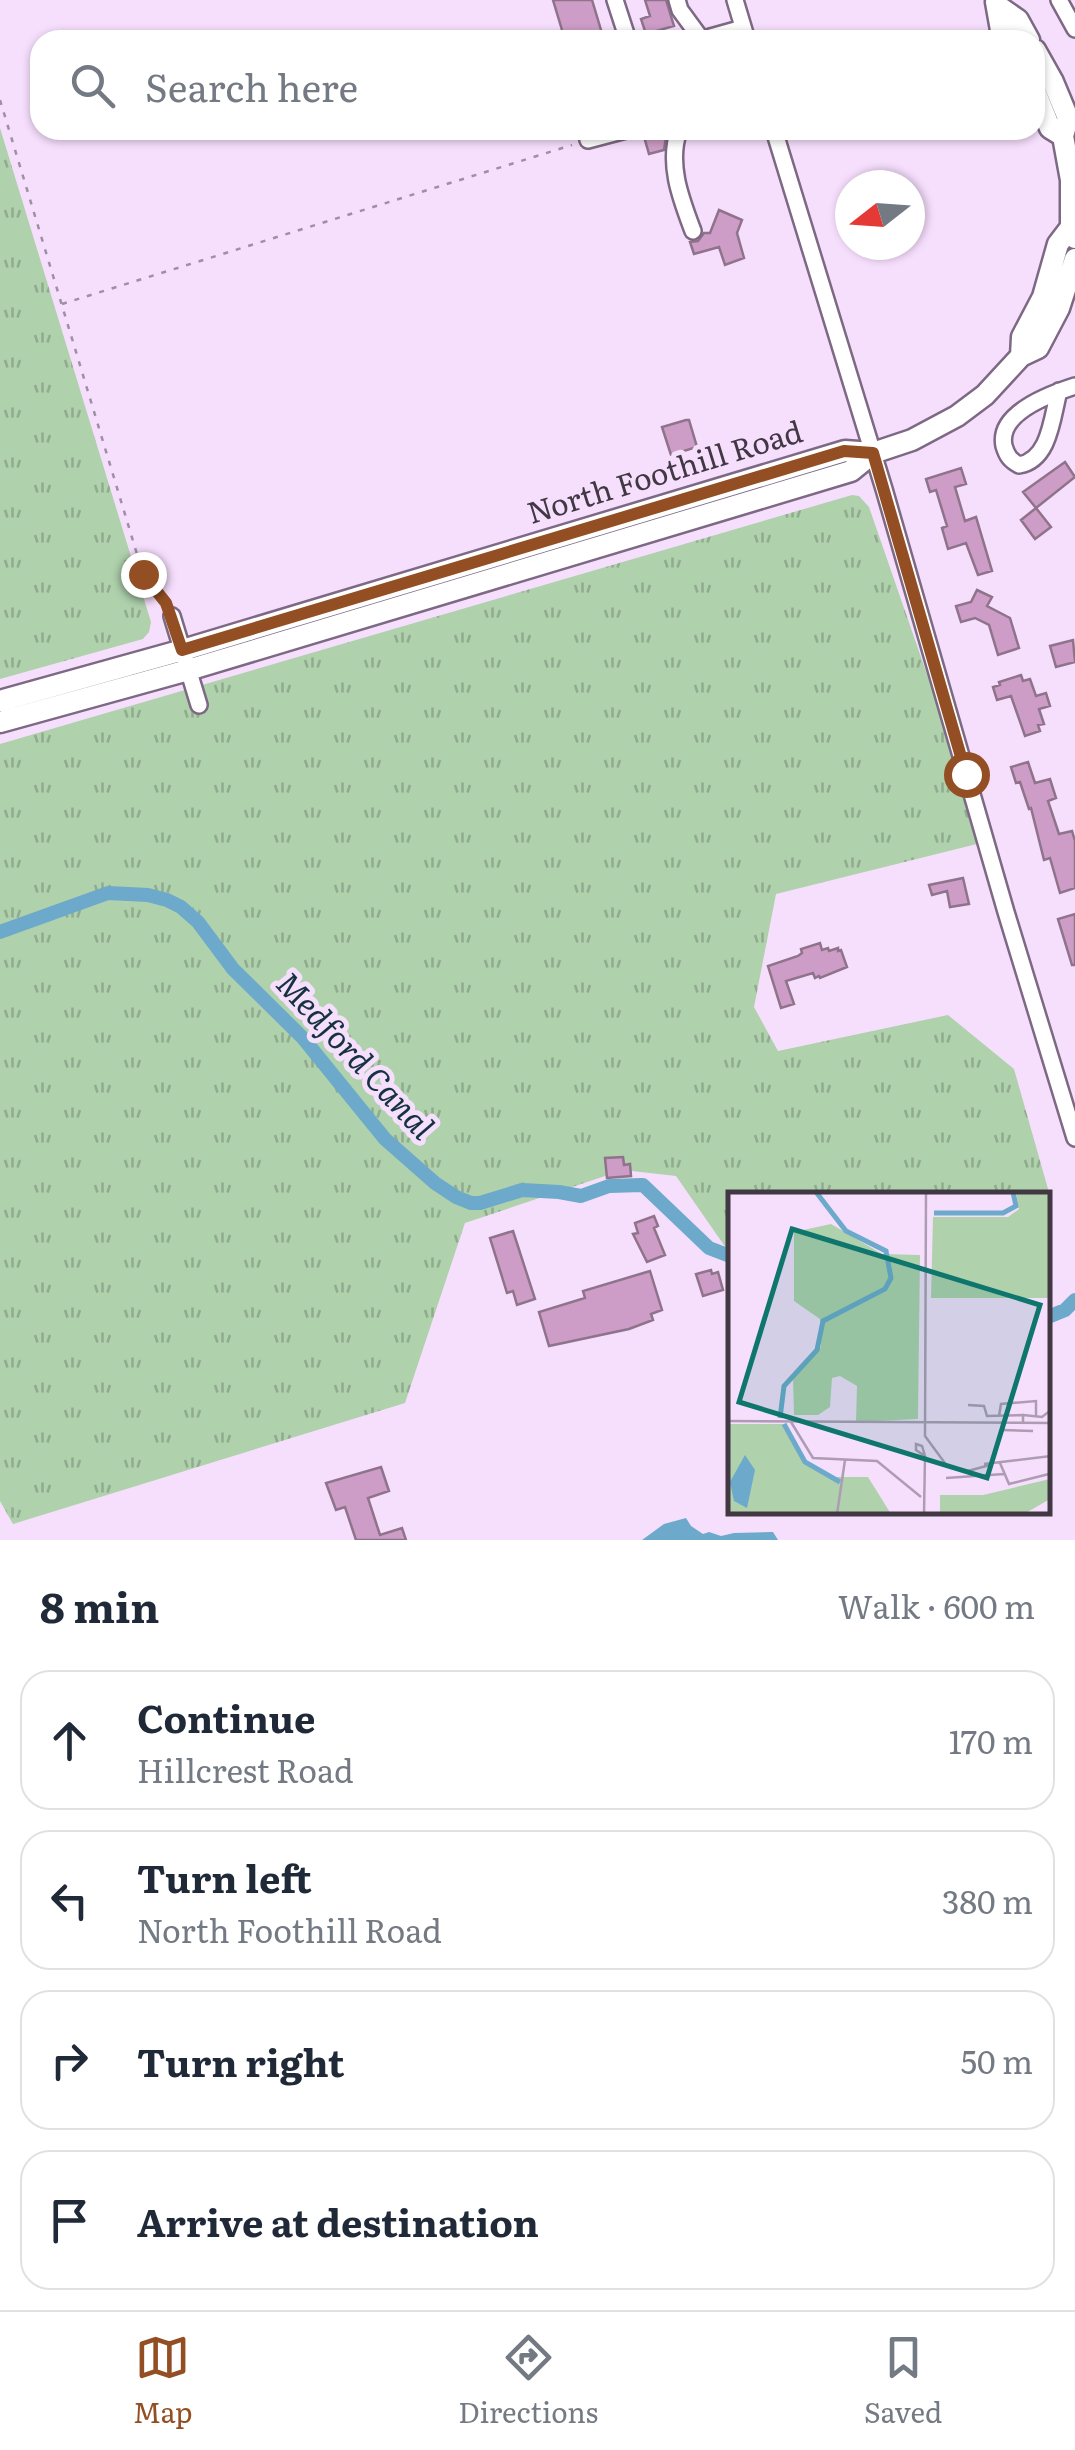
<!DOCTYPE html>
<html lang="en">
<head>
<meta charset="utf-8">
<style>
	body { margin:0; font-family:Literata,serif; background:#f2f2f3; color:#1f2937 }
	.compass { position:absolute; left:835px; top:170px; width:90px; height:90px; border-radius:50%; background:#fff; box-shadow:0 2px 8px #0004; rotate:253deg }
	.stop { position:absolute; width:30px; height:30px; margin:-22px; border:8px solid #934f23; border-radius:50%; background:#fff }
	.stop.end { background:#934f23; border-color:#fff; box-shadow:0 2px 10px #0008 }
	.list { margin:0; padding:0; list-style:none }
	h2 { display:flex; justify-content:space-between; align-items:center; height:130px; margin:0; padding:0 40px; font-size:42px }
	h2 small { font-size:32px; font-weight:400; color:#747a83 }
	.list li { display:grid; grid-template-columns:65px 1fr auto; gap:30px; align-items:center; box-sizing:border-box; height:140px; margin:0 20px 20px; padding:0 20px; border:2px solid #e0e1e3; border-radius:30px }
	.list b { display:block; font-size:38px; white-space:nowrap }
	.list p { margin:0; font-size:32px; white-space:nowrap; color:#747a83 }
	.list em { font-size:32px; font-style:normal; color:#747a83 }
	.icon { flex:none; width:55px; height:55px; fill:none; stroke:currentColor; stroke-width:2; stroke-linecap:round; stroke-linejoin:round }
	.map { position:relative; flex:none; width:1075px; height:1540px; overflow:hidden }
	.search { position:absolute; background:#fff; box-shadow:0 2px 8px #0004; left:30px; right:30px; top:30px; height:110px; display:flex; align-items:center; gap:25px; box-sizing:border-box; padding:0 35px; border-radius:30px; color:#747a83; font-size:38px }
	.sheet { height:770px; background:#fff }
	nav { display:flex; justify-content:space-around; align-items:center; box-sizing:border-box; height:140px; border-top:2px solid #e0e1e3; background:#fff; font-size:28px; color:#747a83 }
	nav a { display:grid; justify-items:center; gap:5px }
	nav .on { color:#934f23 }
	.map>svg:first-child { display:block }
	.grass { fill:url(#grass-tufts) }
	.water { fill:#6ca9cb }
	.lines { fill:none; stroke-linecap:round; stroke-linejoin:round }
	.canal { stroke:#6ca9cb; stroke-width:14 }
	.building { fill:#cd9dc7; stroke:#8e738a; stroke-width:2.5 }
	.minor-casing { stroke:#7d6983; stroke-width:20 }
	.major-casing { stroke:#7d6983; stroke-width:25 }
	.path { stroke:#9f8fa4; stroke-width:2.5; stroke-dasharray:5 8; stroke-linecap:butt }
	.minor { stroke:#fff; stroke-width:15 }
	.major { stroke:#fff; stroke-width:20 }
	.route { stroke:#934f23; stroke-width:12 }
	.labels { text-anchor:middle; stroke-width:10; stroke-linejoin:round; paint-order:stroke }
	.street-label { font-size:30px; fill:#413843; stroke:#f6dffd }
	.water-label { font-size:32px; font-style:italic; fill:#163241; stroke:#f6dffd }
	.inset-river { fill:none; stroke:#6ca9cb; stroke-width:5 }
	.inset-road { fill:none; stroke:#ae9cb3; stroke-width:2.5 }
	.view { fill:#0f766e; fill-opacity:0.15; stroke:#0f766e; stroke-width:5 }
	.inset-edge { fill:none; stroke:#413843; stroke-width:5 }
</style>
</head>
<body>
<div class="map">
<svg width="1075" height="1540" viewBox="0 0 1075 1540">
	<defs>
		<pattern id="grass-tufts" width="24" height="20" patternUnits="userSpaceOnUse" patternTransform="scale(2.5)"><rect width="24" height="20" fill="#afd1ac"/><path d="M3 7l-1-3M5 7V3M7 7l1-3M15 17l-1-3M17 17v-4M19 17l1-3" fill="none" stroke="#90ab8e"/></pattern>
	</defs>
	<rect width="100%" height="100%" fill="#f6dffd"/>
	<!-- grass -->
	<path class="grass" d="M 0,128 L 151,622 L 149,632 L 143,639 L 0,679 Z
		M 852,495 L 859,496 L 869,507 L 985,842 L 776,894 L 754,1007 L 778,1051 L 948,1015 L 1014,1069 L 1052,1203 L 1048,1205 L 1048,1195 L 730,1195 L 730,1249 L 726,1248 L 676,1176 L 623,1170 L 465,1223 L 405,1403 L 13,1524 L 0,1501 L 0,744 Z"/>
	<!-- water -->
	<path class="water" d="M 686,1518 L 691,1526 L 703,1534 L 709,1532 L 721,1536 L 734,1533 L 773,1532 L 778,1540 L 642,1540 L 664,1524 Z"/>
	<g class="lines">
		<!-- canal -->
		<path class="canal" d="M 0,932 L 108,893 L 148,895 L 167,900 L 181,907 L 198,922 L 233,969 L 303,1038 L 385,1139 L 435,1183 L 456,1197 L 471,1203 L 480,1203 L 522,1190 L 559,1192 L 581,1196 L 609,1186 L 643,1185 L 709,1248 L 730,1256
			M 1048,1317 L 1065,1310 L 1075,1300"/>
	</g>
	<!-- building -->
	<path class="building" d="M 553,0 L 592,0 L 604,40 L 565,40 Z
		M 645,0 L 666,0 L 674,26 L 646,34 L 641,19 L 650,16 Z
		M 652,130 L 667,130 L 664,150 L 649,154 L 643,133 Z
		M 719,210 L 742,220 L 737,233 L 744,258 L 725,265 L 719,247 L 694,254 L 690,242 L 698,241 L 704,233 L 710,233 Z
		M 686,420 L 689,420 L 697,447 L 671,455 L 662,427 Z
		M 1065,462 L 1075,477 L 1036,508 L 1023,492 Z
		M 961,468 L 966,484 L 955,487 L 965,521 L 976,517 L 992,571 L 978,575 L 966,543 L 948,549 L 942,528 L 947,526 L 936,490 L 930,492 L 926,479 Z
		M 1036,508 L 1051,527 L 1035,539 L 1021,520 Z
		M 977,590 L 992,597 L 987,606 L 1010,618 L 1019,648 L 998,655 L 989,625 L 975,618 L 961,622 L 956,606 L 971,602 Z
		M 1073,640 L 1075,662 L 1056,667 L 1050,646 Z
		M 1021,675 L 1023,681 L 1030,679 L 1036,696 L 1046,693 L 1050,706 L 1039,709 L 1044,724 L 1038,725 L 1040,731 L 1025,736 L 1011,696 L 997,700 L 993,687 L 1000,685 L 999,682 Z
		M 1028,762 L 1035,783 L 1050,779 L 1056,798 L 1048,801 L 1059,834 L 1072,831 L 1075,841 L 1075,888 L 1060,893 L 1050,858 L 1044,860 L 1031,808 L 1029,809 L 1020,782 L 1016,783 L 1011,767 Z
		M 963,878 L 969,904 L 950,907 L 947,891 L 932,895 L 929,885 Z
		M 1075,914 L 1075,965 L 1072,965 L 1058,919 Z
		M 820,943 L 822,950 L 828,948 L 829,951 L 838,948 L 838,951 L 841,950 L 847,967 L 820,978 L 819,976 L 815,978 L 813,973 L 786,981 L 794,1004 L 781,1008 L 768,966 L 798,956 L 802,953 L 801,949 Z
		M 623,1157 L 624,1165 L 630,1164 L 631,1176 L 607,1178 L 605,1158 Z
		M 654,1216 L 658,1226 L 654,1228 L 665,1255 L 647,1262 L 633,1234 L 638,1233 L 635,1223 Z
		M 513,1231 L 535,1299 L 517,1305 L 513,1291 L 507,1293 L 490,1238 Z
		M 711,1270 L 712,1274 L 718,1272 L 723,1290 L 703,1296 L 696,1274 Z
		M 650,1271 L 662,1310 L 651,1314 L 653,1320 L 629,1329 L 549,1346 L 539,1312 L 585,1298 L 583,1291 Z
		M 381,1467 L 389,1491 L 368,1498 L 380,1535 L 402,1528 L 406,1540 L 356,1540 L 345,1507 L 336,1510 L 326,1483 Z"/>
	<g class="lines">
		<defs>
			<path id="minor" d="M 615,0 L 628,40
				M 677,0 L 680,10 L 702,40
				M 735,0 L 747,40
				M 1059,0 L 1075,29
				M 700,40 L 743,28
				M 679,130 C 667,164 681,199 693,231
				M 774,130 L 884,489 L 1006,912 L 1075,1138
				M 588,140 L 626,130
				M 1059,391 C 1052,417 1050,460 1019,465 C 1010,460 1007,456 1004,446 C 997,413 1050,394 1075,386
				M 172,616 L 199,705"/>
			<path id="major" d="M 996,2 L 1001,30 L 1007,40
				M 998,6 L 1018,20 L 1029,40
				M 1035,50 L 1053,82 L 1068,118 L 1063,136 L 1071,180 L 1071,227 L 1075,238
				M 1035,91 L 1050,128 L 1063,136
				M 1021,356 L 1022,337 L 1043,297 L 1058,244 L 1071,227
				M 0,701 L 183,650 L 845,451 L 873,453
				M 0,722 L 188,670 L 851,471 L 873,453 L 912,440 L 957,416 L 985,395 L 1021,356 L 1038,348 L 1059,308 L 1075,259"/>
		</defs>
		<!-- minor casing -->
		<use href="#minor" class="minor-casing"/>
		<!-- major casing -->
		<use href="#major" class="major-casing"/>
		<!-- path -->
		<path class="path" d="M 0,100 L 143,574 L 167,604
			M 62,304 L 572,145"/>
		<!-- minor -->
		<use href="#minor" class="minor"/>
		<!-- major -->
		<use href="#major" class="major"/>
	</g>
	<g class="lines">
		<!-- route -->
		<path class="route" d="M 143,574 L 166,603 L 182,650 L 844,451 L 873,453 L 966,774"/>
	</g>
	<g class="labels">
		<!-- street labels -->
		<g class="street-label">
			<text transform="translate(665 473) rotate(-17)" y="10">North Foothill Road</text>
		</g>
		<!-- water labels -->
		<g class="water-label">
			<text transform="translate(355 1056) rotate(47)" y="11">Medford Canal</text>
		</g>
	</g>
	<!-- overview -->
	<g transform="translate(728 1192)">
		<rect width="322" height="322" fill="#f6dffd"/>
		<path d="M 288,0 L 322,0 L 322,106 L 203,106 L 205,25 L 280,25 L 291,17 ZM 103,32 L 154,62 L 192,63 L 190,227 L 128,230 L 129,194 L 112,184 L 104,186 L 102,215 L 90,223 L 66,223 L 65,186 L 93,155 L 92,127 L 66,109 L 66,40 ZM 0,232 L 56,232 L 76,270 L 103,285 L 140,285 L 163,322 L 0,322 ZM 322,287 L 322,307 L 296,322 L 212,322 L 212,303 L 255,303 Z" fill="#afd1ac"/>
		<path d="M 17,263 L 27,278 L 19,316 L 6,309 L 2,290 Z" fill="#6ca9cb"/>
		<path class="inset-river" d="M 206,21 L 275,21 L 288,14 L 285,0M 52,226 L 56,194 L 89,158 L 95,129 L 157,97 L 163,86 L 158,59 L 118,39 L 88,0M 56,232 L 77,270 L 112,290"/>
		<path class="inset-road" d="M 198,0 L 197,244 L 219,274 L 240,279 L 262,273M 240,213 L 256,214 L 259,224 L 295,223 L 295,231M 295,223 L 314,225 L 323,218M 271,224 L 273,212 L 308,209 L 308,225M 0,229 L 323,231M 63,230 L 85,266 L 149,269 L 193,305M 274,238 L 305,239M 188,252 L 194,254 L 197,264 L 188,258 ZM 272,271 L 281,292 L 321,282M 256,272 L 323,264M 218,286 L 276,282M 109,322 L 117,268M 196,322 L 197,264"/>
		<path class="view" d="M 64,37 L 312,113 L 259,286 L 11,210 Z"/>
		<rect width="322" height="322" class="inset-edge"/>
	</g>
</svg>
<svg class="compass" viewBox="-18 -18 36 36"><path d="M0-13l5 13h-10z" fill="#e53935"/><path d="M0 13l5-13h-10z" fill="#747a83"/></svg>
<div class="stop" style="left:966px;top:774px"></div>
<div class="stop end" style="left:143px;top:574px"></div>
<div class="search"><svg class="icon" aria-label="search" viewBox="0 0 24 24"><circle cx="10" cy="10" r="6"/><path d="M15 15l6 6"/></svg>Search here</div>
</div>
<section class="sheet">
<h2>8 min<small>Walk · 600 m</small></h2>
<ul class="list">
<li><svg class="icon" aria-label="ahead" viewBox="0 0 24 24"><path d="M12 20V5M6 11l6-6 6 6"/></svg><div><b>Continue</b><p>Hillcrest Road</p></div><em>170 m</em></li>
<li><svg class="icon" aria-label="left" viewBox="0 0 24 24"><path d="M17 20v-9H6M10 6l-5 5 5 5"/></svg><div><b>Turn left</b><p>North Foothill Road</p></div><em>380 m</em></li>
<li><svg class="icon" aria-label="right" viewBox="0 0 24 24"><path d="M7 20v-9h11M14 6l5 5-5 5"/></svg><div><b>Turn right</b></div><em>50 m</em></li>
<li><svg class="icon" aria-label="arrive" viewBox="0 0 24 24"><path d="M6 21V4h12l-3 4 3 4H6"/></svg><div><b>Arrive at destination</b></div></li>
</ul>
</section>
<nav>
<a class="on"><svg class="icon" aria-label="map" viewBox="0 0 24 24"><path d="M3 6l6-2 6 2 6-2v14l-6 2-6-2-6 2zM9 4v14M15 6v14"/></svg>Map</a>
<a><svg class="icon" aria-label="directions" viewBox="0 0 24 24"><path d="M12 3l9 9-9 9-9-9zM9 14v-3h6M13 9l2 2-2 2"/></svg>Directions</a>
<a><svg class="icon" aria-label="saved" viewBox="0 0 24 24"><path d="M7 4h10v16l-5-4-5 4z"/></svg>Saved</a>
</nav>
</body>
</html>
